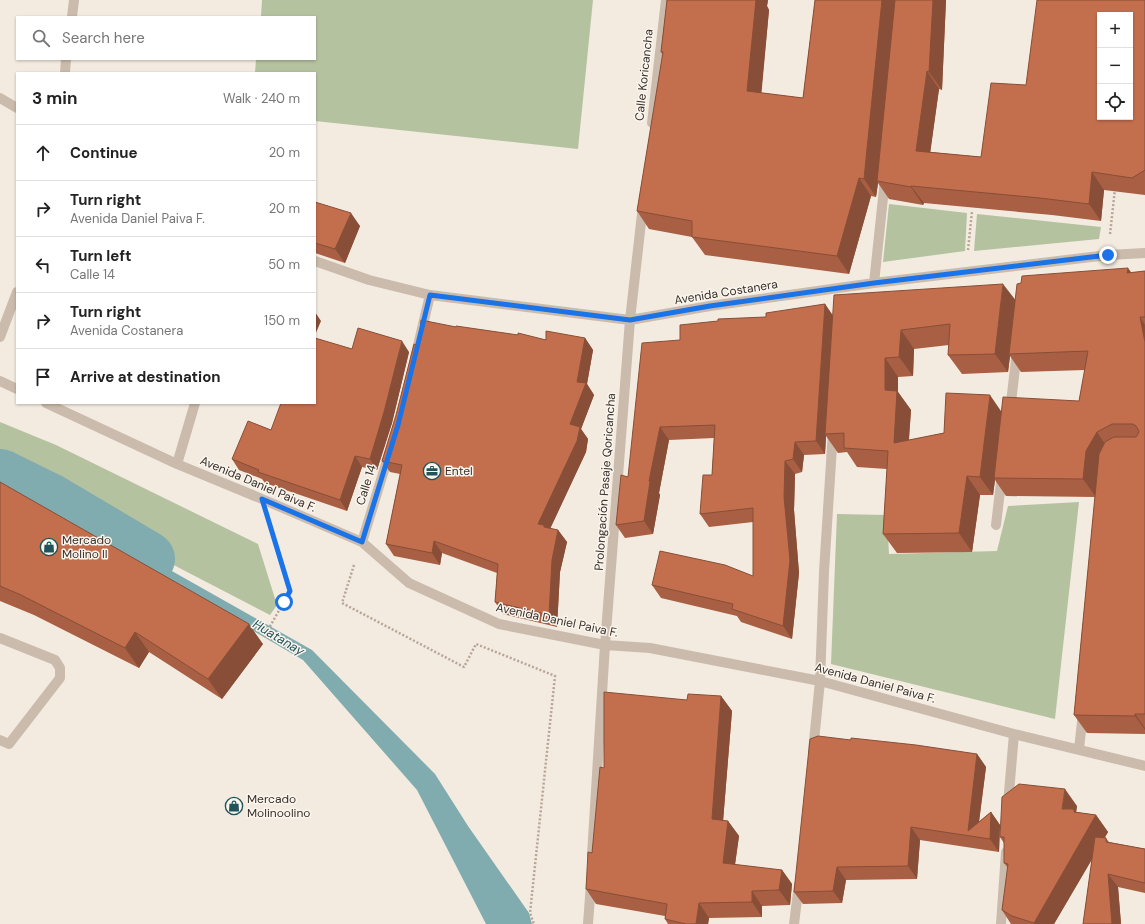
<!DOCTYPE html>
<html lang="en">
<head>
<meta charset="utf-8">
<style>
	body { margin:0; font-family:"DM Sans",sans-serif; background:#f6f6f6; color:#222 }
	.controls { position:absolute; right:12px; top:12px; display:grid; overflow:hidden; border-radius:0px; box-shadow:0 1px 3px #0004 }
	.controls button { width:36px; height:36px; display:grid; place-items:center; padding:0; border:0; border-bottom:1px solid #e0e0e0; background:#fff; color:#222; font:20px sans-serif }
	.stop { position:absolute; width:12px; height:12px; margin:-9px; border:3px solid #1a73e8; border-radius:50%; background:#fff }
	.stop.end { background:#1a73e8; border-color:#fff; box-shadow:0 1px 4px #0008 }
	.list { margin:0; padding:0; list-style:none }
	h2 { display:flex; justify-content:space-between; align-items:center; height:52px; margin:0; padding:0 16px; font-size:17px }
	h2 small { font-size:13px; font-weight:400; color:#767676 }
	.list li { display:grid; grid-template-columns:26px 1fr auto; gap:12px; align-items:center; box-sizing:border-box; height:56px; padding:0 16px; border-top:1px solid #e0e0e0 }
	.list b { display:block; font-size:15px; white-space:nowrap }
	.list p { margin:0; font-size:13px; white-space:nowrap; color:#767676 }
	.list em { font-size:13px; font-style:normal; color:#767676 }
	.icon { flex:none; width:22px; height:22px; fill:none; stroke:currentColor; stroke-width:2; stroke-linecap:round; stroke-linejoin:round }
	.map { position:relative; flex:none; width:1145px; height:924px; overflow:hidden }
	.search { position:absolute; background:#fff; box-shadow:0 1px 3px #0004; left:16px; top:16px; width:300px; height:44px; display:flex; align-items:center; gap:10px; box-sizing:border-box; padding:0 14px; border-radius:0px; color:#767676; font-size:15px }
	.panel { position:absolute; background:#fff; box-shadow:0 1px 3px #0004; left:16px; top:72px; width:300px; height:332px; border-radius:0px }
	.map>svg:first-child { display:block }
	.green { fill:#b5c2a0 }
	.water { fill:#80acaf }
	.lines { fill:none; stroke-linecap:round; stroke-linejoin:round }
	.river { stroke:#80acaf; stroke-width:56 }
	.path { stroke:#b7a596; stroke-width:2.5; stroke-dasharray:2 2; stroke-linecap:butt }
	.minor { stroke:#cbbbac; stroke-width:10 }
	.wall { fill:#a85f43; fill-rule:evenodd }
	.shaded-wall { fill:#884e37 }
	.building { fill:#c36f4e; stroke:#884e37; fill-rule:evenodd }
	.route { stroke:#1a73e8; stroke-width:5 }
	.labels { text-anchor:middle; stroke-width:3; stroke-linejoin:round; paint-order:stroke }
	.street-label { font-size:12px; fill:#39302b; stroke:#faf5ed }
	.poi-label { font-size:12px; fill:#39302b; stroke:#faf5ed; text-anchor:start }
	.water-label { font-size:13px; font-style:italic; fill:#21545a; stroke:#faf5ed }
</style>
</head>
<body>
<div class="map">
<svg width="1145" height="924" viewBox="0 0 1145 924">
	<rect width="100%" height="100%" fill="#f3ebe0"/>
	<!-- green -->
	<path class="green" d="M 262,0 L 593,0 L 578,149 L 315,121 L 315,73 L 255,73 L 256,59 L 315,59 L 315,17 L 261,17 Z
		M 889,204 L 967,213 L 965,251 L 883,262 Z
		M 977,214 L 1101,227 L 1099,239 L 974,251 Z
		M 0,422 L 56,445 L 258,544 L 277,605 L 270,615 L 164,560 L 68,500 L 0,465 Z
		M 1079,502 L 1055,719 L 831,664 L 837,514 L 887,515 L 889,554 L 997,551 L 1008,506 Z"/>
	<!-- water -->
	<path class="water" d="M 0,474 L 312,650 L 435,774 L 468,826 L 529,913 L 532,924 L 486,924 L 417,790 L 303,660 L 6,485 L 0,482 Z"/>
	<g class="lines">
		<!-- river -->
		<path class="river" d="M 0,477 L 51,502 L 147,559"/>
		<!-- path -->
		<path class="path" d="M 1110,234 L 1115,189
			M 968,250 L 972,211
			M 354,565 L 342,603 L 464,667 L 476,644 L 555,676 L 530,913 L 534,924
			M 264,637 L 290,591 L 270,526"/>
		<!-- minor -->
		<path class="minor" d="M 72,17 L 74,0
			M 65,73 L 66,59
			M 0,98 L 17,108
			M 652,123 L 666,0
			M 315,261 L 369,280 L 430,295 L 630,320 L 710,306 L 874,283 L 1108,255 L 1145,253
			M 874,283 L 885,179
			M 0,337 L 17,292
			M 415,358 L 430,295
			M 0,381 L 17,389
			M 46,403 L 177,464 L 262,499 L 362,542 L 409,583 L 499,624 L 605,645 L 650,648 L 820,681 L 1014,734 L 1145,766
			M 1010,411 L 1017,351
			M 177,464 L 195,403
			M 996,525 L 1002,474
			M 362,542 L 389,454
			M 0,638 L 55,660 L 60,668 L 60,678 L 9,744 L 0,740
			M 1079,749 L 1083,713
			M 813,751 L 820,681 L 824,572 L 833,431
			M 1008,804 L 1014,734
			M 592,855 L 605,645 L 630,320 L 643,205
			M 588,924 L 591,883
			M 794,924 L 799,884
			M 1001,924 L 1006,852"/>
	</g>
	<!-- wall -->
	<path class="wall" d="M 667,0 L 768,0 L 767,6 L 769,10 L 761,93 L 803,98 L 815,0 L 946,0 L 942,90 L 939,89 L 930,152 L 981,157 L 1026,85 L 1145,0 L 1145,195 L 1104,190 L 1101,221 L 1052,215 L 924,203 L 923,205 L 889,199 L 878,183 L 876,197 L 871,196 L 849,274 L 705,255 L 692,237 L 649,229 L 637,211 L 663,55 L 661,52 Z
		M 315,202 L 360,226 L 345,263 L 315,253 Z
		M 1145,271 L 1145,734 L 1087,733 L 1074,715 L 1095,497 L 1006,496 L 995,480 L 993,495 L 980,495 L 972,552 L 897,553 L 883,534 L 887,469 L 857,467 L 847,452 L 838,453 L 826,436 L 825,454 L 804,455 L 802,472 L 795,474 L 794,510 L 799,573 L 792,639 L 741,622 L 737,616 L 661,598 L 652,585 L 753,576 L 753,522 L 709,527 L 700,514 L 712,475 L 714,438 L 669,440 L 659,493 L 660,495 L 653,534 L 625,538 L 616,525 L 628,477 L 680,340 L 766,317 L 825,304 L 832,315 L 1015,300 L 1131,273 ZM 949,345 L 948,355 L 962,374 L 1008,372 L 1010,356 L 1021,372 L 1085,370 L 1079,401 L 1002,412 L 944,433 L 909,440 L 911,410 L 898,392 L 898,377 L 913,376 L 914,349 Z
		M 456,327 L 546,340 L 585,338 L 593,350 L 587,384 L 594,395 L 581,429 L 588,439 L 586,452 L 550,529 L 558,530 L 567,542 L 560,572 L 557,627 L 503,614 L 495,602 L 497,573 L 442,553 L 440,565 L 394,556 L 386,544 L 400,474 L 390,472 L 382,461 L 419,346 Z
		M 352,349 L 409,352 L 392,423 L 377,470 L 362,467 L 347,511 L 265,483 L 262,479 L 239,470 L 232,459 L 271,430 Z
		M 0,482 L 263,644 L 222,699 L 149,652 L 139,668 L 34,615 L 0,601 Z
		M 721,696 L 732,711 L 723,821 L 728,821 L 739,836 L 735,865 L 782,870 L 792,884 L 790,905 L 762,906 L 762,917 L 709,918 L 708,924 L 668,924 L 665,919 L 665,916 L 596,904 L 586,889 L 592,853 L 604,768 L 687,700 Z
		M 977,754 L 986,767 L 979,822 L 991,812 L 1000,825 L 999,852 L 920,840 L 917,879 L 846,880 L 842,903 L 803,904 L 794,892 Z
		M 1077,806 L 1076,812 L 1096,815 L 1108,832 L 1105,837 L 1109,842 L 1145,849 L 1145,893 L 1118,887 L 1121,924 L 1083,924 L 1092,859 L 1054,924 L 1011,924 L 1002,910 L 1008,868 L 1004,863 L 1004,843 L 1000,837 Z"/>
	<!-- shaded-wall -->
	<path class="shaded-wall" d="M 756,0 L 768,0 L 767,6 L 769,10 L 760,109 L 747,91 Z
		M 882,0 L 896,0 L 877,181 L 878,183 L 876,197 L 864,179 Z
		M 933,0 L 946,0 L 942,90 L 929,72 Z
		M 927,71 L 939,89 L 928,169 L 916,151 Z
		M 1092,172 L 1104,190 L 1101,221 L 1089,204 Z
		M 859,178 L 871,196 L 849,274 L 837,256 Z
		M 911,186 L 924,203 L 923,205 L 911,187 Z
		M 351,213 L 360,226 L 345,263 L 335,249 Z
		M 1128,268 L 1141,286 L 1127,273 Z
		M 1003,284 L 1017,302 L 1009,354 L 1010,356 L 1008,372 L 995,354 Z
		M 825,304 L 834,317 L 825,434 L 826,436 L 825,454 L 816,441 Z
		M 315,312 L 321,321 L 315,335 Z
		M 1140,317 L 1145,325 L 1145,342 Z
		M 901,330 L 914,349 L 913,376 L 899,357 Z
		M 585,338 L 593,350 L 587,384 L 594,395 L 581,429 L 588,439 L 586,452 L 549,531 L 538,524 L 570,424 Z
		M 402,341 L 409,352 L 392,423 L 377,470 L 370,459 Z
		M 885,358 L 898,377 L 898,392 L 911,410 L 907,462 L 894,443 L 885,390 Z
		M 990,395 L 1003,414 L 994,478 L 995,480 L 993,495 L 980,477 Z
		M 660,427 L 669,440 L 659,493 L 660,495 L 653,534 L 644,521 L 649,481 Z
		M 1097,432 L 1109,450 L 1096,497 L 1083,479 L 1086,451 Z
		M 795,442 L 804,455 L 802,472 L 793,459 Z
		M 355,456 L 362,467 L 347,511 L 340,500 Z
		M 785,461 L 795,474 L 794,510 L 799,573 L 792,639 L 783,626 L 784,497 Z
		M 967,476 L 980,495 L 972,552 L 959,533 Z
		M 558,530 L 567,542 L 560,572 L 557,627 L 549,615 L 552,560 Z
		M 434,541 L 442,553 L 440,565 L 432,553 Z
		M 249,624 L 263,644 L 222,699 L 208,679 Z
		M 135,632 L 149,652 L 139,668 L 125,648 Z
		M 721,696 L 732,711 L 722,834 L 712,819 Z
		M 1135,714 L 1145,728 L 1145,730 L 1135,716 Z
		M 977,754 L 986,767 L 977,837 L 968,831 Z
		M 1065,789 L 1077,806 L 1076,813 L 1062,809 Z
		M 991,812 L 1000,825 L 999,852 L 990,839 Z
		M 1096,815 L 1108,832 L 1054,924 L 1034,924 L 1034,923 Z
		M 728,821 L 739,836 L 733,878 L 723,863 Z
		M 911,827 L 920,840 L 917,879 L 908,866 Z
		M 837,867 L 846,880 L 842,903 L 833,891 Z
		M 782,870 L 792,884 L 790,905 L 779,890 Z
		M 1108,874 L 1118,887 L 1121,924 L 1112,924 Z
		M 752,891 L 762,906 L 762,917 L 752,902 Z
		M 699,903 L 709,918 L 708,924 L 696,924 Z"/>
	<!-- building -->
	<path class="building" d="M 667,0 L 756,0 L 747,91 L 803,98 L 815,0 L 882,0 L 864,179 L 859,178 L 837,256 L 692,237 L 692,221 L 637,211 L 663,52 L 661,52 Z
		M 895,0 L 933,0 L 929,72 L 927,71 L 916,151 L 981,157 L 991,83 L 1026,85 L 1037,0 L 1145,0 L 1145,170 L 1132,178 L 1092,172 L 1089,204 L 1040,198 L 911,186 L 911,187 L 877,181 ZM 1100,15 L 1130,15 L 1130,117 L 1100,117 Z
		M 315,202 L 351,213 L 335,249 L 315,243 Z
		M 1128,268 L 1127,273 L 1145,271 L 1145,317 L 1140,317 L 1145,342 L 1145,714 L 1135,714 L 1135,716 L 1074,715 L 1099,454 L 1105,442 L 1114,437 L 1136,437 L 1138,434 L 1139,431 L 1136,426 L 1133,424 L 1112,424 L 1097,432 L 1086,451 L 1083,479 L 994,478 L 1003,397 L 1079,401 L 1088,351 L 1009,354 L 1017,284 L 1021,283 L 1022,276 Z
		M 1003,284 L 995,354 L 948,355 L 950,324 L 901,330 L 899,357 L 885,358 L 885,390 L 897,391 L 894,443 L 944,433 L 946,393 L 990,395 L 980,477 L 967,476 L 959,533 L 883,534 L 888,451 L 844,448 L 844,433 L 825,434 L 834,295 Z
		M 825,304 L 816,441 L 795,442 L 793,459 L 785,461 L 784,497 L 790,560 L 783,626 L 732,609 L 733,604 L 652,585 L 660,551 L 725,565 L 753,576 L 753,508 L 700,514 L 703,475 L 712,475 L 715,425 L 660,427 L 649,481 L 650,482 L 644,521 L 616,525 L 621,475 L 628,477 L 642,343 L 680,340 L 680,325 L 718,321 L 718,319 L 766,317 L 766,313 Z
		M 421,320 L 456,327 L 456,326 L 518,335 L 518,333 L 546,340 L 546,331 L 585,338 L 577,382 L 586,383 L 570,424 L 580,427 L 577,441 L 538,524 L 544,525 L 544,527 L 558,530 L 552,560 L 549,615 L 495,602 L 498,564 L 434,541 L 432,553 L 386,544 L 402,465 L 382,461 L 396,415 L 414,344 L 419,346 Z
		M 358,328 L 402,341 L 384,412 L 370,459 L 355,456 L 340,500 L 258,472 L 259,470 L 232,459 L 248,421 L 271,430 L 281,403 L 315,403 L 315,338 L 352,349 Z
		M 0,482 L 249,624 L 208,679 L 135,632 L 125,648 L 21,595 L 0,586 Z
		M 604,692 L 687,700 L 688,694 L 721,696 L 712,819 L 728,821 L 723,863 L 782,870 L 779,890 L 752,891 L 752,902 L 699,903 L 696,924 L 686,924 L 665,919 L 667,904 L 586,889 L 588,852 L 592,853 L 600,767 L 604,768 Z
		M 818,736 L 851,740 L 851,738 L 916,745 L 977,754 L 968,831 L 991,812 L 990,839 L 911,827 L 908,866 L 837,867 L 833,891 L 794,892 L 810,739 Z
		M 1019,784 L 1065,789 L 1062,809 L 1074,809 L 1074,812 L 1096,815 L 1034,923 L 1012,916 L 1002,910 L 1008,864 L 1004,863 L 1004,837 L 1000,837 L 1002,797 Z
		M 1095,837 L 1106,838 L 1106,842 L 1145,849 L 1145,883 L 1108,874 L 1112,924 L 1083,924 Z"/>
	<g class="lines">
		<!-- route -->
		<path class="route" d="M 284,602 L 290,591 L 262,499 L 362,542 L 398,425 L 430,295 L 630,320 L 710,306 L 874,283 L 1108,255"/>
	</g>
	<!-- icons -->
	<defs>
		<symbol id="office-ring" viewBox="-11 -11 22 22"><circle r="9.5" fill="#faf5ed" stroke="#21545a" stroke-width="1.5"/><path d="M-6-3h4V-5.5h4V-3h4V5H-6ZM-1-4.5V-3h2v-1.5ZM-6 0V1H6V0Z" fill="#21545a"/></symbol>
		<symbol id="shop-ring" viewBox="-11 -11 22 22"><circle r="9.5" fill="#faf5ed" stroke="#21545a" stroke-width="1.5"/><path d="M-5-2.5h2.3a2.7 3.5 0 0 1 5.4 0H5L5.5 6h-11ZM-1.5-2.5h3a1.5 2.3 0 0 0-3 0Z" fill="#21545a"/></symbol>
	</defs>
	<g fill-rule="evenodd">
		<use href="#office-ring" x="422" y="461" width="20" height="20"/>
		<use href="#shop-ring" x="39" y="537" width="20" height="20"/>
		<use href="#shop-ring" x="224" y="796" width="20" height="20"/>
	</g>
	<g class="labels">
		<!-- street labels -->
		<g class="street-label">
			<text transform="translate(644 75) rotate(-84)" y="4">Calle Koricancha</text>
			<text transform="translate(726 292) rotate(-9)" y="4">Avenida Costanera</text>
			<text transform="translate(605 482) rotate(-86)" y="4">Prolongación Pasaje Qoricancha</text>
			<text transform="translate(258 484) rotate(23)" y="4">Avenida Daniel Paiva F.</text>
			<text transform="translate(366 485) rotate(-73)" y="4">Calle 14</text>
			<text transform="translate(557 620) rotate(12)" y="4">Avenida Daniel Paiva F.</text>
			<text transform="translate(875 683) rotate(15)" y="4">Avenida Daniel Paiva F.</text>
		</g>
		<!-- poi labels -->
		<g class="poi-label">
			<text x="445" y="475">Entel</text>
			<text x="62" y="544">Mercado<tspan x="62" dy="14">Molino II</tspan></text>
			<text x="247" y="803">Mercado<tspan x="247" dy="14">Molinoolino</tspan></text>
		</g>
		<!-- water labels -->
		<g class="water-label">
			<text transform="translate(279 637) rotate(31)" y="5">Huatanay</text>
		</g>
	</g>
</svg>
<div class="controls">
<button>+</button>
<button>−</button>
<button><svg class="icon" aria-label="locate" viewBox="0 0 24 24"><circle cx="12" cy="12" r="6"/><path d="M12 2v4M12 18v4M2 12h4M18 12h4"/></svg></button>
</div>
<div class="stop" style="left:284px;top:602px"></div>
<div class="stop end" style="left:1108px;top:255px"></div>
<div class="search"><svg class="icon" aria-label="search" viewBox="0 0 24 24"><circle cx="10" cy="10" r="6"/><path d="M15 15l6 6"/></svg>Search here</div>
<section class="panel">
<h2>3 min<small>Walk · 240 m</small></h2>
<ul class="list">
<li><svg class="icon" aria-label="ahead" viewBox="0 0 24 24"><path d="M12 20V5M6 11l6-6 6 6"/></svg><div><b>Continue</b></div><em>20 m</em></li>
<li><svg class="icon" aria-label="right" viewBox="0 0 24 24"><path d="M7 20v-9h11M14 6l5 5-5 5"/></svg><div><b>Turn right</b><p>Avenida Daniel Paiva F.</p></div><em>20 m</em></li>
<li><svg class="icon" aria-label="left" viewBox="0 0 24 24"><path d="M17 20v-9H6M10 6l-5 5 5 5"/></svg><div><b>Turn left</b><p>Calle 14</p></div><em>50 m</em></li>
<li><svg class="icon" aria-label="right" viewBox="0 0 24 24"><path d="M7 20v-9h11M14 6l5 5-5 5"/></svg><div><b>Turn right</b><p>Avenida Costanera</p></div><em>150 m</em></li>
<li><svg class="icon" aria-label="arrive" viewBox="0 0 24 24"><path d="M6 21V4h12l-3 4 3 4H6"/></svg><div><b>Arrive at destination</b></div></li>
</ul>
</section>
</div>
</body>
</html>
